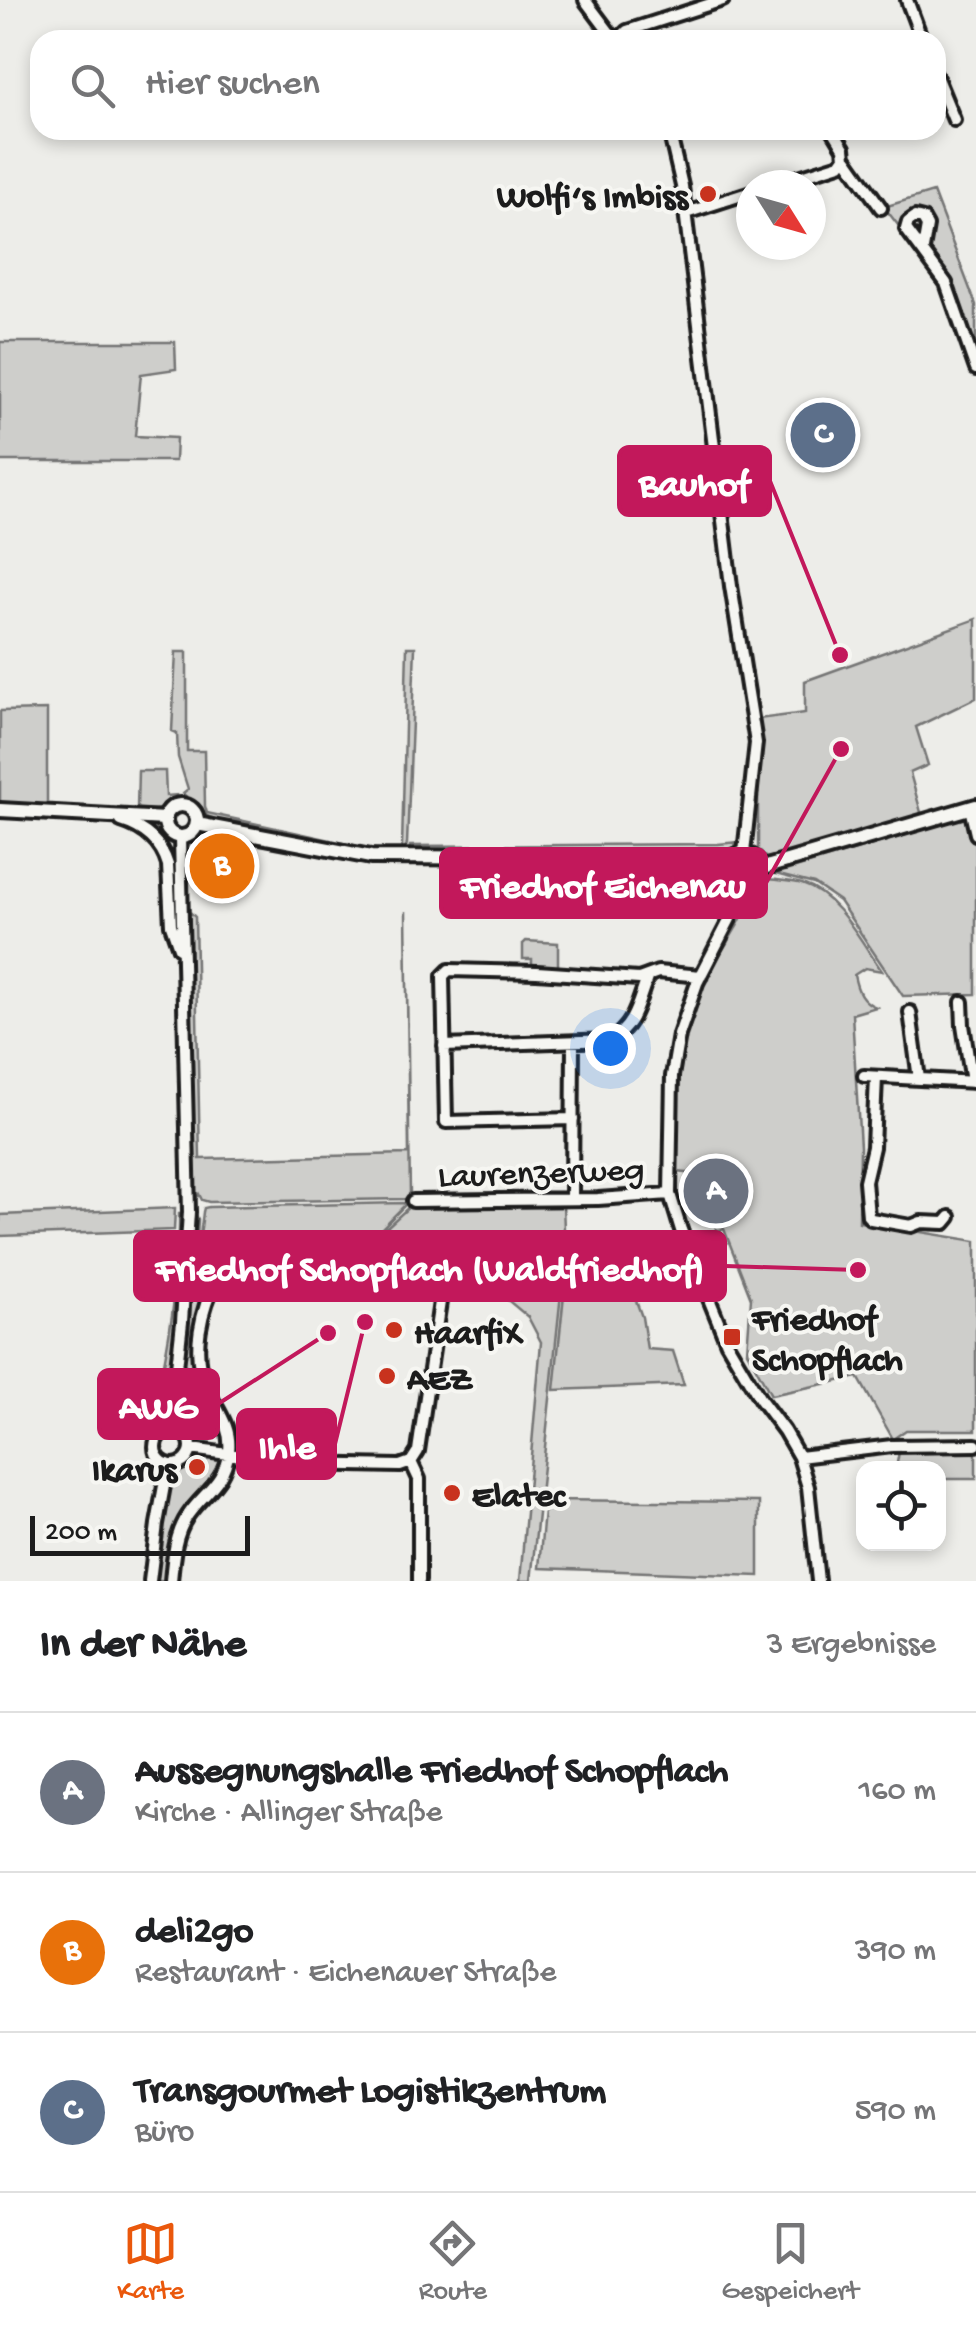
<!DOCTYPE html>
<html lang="de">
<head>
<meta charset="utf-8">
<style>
	body { margin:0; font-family:"Gochi Hand",sans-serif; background:#f6f6f6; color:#202124 }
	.controls { position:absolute; right:30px; bottom:30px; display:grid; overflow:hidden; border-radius:20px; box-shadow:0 5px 15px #0003 }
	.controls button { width:90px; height:90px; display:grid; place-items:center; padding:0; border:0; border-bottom:2px solid #e0e0e0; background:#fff; color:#202124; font:50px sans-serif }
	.compass { position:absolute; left:736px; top:170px; width:90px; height:90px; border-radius:50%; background:#fff; box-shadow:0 5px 15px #0003; rotate:127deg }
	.scale { position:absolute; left:30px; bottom:25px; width:220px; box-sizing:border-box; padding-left:10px; border:5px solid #1c1c1c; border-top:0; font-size:28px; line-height:35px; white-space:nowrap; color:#1c1c1c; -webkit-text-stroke:8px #f6f6f2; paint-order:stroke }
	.you { position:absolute; left:610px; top:1048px; width:35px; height:35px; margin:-25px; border:8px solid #fff; border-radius:50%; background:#1a73e8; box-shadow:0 0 0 15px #1a73e833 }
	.badge { display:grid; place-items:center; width:65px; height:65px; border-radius:50%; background:#ea580c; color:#fff; font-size:32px; font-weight:700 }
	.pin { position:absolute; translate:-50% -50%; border:5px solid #fff; box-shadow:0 2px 10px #0006 }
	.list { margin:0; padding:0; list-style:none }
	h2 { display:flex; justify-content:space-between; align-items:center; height:130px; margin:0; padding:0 40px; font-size:42px }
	h2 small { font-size:32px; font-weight:400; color:#757577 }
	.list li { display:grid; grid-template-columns:65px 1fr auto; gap:30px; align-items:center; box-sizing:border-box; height:160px; padding:0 40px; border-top:2px solid #e0e0e0 }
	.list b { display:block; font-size:38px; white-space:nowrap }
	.list p { margin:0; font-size:32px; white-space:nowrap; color:#757577 }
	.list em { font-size:32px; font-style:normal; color:#757577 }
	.icon { flex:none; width:55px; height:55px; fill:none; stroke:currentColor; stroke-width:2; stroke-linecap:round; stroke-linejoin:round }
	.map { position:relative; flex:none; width:976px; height:1581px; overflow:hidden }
	.search { position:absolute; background:#fff; box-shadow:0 5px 15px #0003; left:30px; right:30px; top:30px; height:110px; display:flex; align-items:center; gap:25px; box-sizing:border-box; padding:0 35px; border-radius:30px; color:#757577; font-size:38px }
	.sheet { height:610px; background:#fff }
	nav { display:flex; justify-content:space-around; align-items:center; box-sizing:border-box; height:140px; border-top:2px solid #e0e0e0; background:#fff; font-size:28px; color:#757577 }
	nav a { display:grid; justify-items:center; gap:5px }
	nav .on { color:#ea580c }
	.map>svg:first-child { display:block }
	.green { fill:#cececb; stroke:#757574; stroke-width:2.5 }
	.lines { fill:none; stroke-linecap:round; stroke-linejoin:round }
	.minor-casing { stroke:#1c1c1c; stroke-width:18 }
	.major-casing { stroke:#1c1c1c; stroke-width:20 }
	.minor { stroke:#f6f6f2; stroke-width:10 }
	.major { stroke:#f6f6f2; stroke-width:12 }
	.poi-dot { fill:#c8321e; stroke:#f6f6f2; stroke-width:4 }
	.labels { text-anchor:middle; stroke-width:8; stroke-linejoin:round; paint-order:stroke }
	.poi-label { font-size:35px; font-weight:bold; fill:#1c1c1c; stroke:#f6f6f2; text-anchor:start }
	.street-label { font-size:35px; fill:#1c1c1c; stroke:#f6f6f2 }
	.leader { fill:none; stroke:#c2185b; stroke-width:4 }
	.callout-dot { fill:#c2185b; stroke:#f6f6f2; stroke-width:4 }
	.callout { fill:#c2185b; stroke:#c2185b; stroke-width:4 }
	.callout-label { font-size:38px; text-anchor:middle; font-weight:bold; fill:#fff }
</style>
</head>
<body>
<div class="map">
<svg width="976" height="1581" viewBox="0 0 976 1581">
	<rect width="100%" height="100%" fill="#edede9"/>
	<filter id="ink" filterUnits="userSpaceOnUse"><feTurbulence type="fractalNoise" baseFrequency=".01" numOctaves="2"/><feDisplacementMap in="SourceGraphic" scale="20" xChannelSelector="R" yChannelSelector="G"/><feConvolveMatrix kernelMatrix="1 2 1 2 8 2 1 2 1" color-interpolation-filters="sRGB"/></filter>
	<g filter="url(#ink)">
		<!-- green -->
		<path class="green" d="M 933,192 L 976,305 L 976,339 L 971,341 L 932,257 C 929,245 936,208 913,213 C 904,215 905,219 903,227 L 898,225 L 884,207 Z
			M 0,342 L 175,342 L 176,369 L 141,374 L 135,436 L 176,438 L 175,461 L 0,461 Z
			M 976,619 L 976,698 L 916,727 L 928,765 L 910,773 L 922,816 L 807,852 L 766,858 L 758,849 L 758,719 L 805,713 L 805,681 Z
			M 407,647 L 415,647 L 407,844 L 404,853 L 358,851 L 233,820 L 232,823 C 208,819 196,813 183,793 L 188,789 L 178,757 L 177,733 L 172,731 L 176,652 L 187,652 L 187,751 L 204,751 L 205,806 L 207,813 L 367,848 L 397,851 L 402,848 Z
			M 47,710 L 47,806 L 0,803 L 0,711 Z
			M 138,771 L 165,771 L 166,796 L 177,795 L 177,798 C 160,810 157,812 137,809 Z
			M 976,814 L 976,994 L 903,996 L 839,901 L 814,884 L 775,874 Z
			M 738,842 L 723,859 L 712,863 L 597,853 L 409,852 L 410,846 L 718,844 Z
			M 770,879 C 780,881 792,881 802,884 C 838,895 861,942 882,971 L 865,968 L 854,975 C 857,990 861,1001 876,1007 L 852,1014 L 860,1147 L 859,1222 L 976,1241 L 976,1430 L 906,1430 L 893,1439 L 858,1377 L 771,1395 L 747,1351 L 751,1298 L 724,1229 L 717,1231 L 696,1174 L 677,1172 C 676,1106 675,1042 704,982 C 713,963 726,946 736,928 C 747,910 750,888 770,879 Z
			M 406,911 L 410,1195 L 407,1199 L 209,1202 L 202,1200 L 199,1194 L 196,1199 L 193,1200 L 189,915 L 191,913 L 195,917 L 200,1159 L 409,1154 Z
			M 526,941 L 558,943 L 558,967 L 532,966 L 532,959 L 523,959 L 523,944 Z
			M 405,1203 L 405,1205 L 383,1227 L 387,1227 L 412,1204 L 563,1204 L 565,1255 L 531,1581 L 520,1581 L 541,1342 L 528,1317 L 485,1281 L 449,1270 L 448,1281 L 445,1283 L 437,1276 L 428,1274 L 345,1274 L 252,1243 L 233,1246 L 217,1266 L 212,1267 C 194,1254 201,1232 203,1212 L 204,1208 L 209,1207 Z
			M 175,1208 L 174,1230 L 0,1236 L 0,1215 Z
			M 179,1214 L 184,1214 L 174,1344 L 165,1417 L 154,1413 C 168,1348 180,1281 179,1214 Z
			M 192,1215 L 196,1215 L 198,1219 L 196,1257 L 199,1263 L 212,1277 L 195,1360 L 224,1435 L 206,1432 L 193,1419 L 182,1417 L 179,1398 Z
			M 569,1247 L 617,1249 L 642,1317 L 647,1349 L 673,1351 L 684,1385 L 554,1390 Z
			M 920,1450 L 976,1451 L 976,1479 L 939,1479 L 938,1468 L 896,1468 L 899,1452 Z
			M 209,1456 L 218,1461 L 219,1473 L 189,1508 L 166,1581 L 154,1581 C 159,1544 159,1458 209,1456 Z
			M 545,1500 L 759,1502 L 759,1576 L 539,1568 Z"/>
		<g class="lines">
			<defs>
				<path id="minor" d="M 585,0 L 615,40
					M 907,0 L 922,40
					M 618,40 L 627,31 L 723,0
					M 936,76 L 954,120
					M 669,130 L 682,186 L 731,586 L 756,743 L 744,853
					M 833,130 L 844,148 L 845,157 L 881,208
					M 671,135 L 685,130
					M 773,185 L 840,164 L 845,157
					M 686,213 L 751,192
					M 923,249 L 927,226 L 923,219 L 915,217 L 908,222 L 906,229 L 946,283 L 976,369
					M 970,808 L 976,834
					M 121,821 C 144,828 161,841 168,865 L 171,925 L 179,948
					M 740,883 L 730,919 L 697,983 L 679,1035 L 672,1076 L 670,1194 L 681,1230 L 727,1343 L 760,1399 L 784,1431 L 799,1457 L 808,1487 L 818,1581
					M 962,1002 L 963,1025 L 972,1082
					M 910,1012 L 919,1079
					M 444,1046 L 610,1040 C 636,1026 638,1000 648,976
					M 864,1076 L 976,1082
					M 876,1077 L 873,1147 L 865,1181 L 868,1216 L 871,1219 L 911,1226 L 921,1222 L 945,1223 L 950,1217
					M 573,1119 L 446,1122 L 443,976 L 449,970 L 537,972 L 639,979 L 658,972 L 701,976
					M 572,1199 L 573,1043
					M 413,1201 L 598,1199 L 670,1194
					M 174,1429 L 174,1394 L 182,1322 L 189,1212 L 180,838
					M155 1447a18 18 0 1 1 36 0a18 18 0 1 1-36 0Z
					M 191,1449 L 301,1464 L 400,1466 L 411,1462
					M 799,1457 L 892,1446 L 976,1445
					M 411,1462 L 419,1479 L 419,1581
					M 150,1581 L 157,1524 L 168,1464
					M 171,1581 C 173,1558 175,1534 188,1515 C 205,1491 224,1484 229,1451 C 232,1426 216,1409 206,1387 C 190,1352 201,1309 218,1276 C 226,1260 231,1249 250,1248 L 329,1275 L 348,1280 L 422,1277 L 436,1284 L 441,1295 L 418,1451 L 411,1462"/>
				<path id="major" d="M165 821a16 16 0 1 1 32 0a16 16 0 1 1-32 0Z
					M 0,810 L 165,819
					M 197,824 L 371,857 L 581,858 L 726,871
					M 756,870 L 976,806
					M 726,871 L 729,859 L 742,853 L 751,856 L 756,870
					M 726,871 L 732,880 L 743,883 L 752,878 L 756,870"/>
			</defs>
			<!-- minor casing -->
			<use href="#minor" class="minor-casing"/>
			<!-- major casing -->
			<use href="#major" class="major-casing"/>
			<!-- minor -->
			<use href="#minor" class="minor"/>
			<!-- major -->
			<use href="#major" class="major"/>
		</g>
	</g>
	<!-- markers -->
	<g class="poi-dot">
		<circle cx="708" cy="194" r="10"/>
		<circle cx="394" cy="1330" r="10"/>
		<rect x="722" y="1327" width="20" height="20" rx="5"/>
		<circle cx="387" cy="1376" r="10"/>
		<circle cx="197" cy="1467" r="10"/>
		<circle cx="452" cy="1493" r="10"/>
	</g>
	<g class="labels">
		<!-- poi labels -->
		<g class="poi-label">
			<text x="688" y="206" text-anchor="end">Wolfi‘s Imbiss</text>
			<text x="752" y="1329">Friedhof<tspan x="752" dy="40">Schopflach</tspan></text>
			<text x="414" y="1342">HaarfiX</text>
			<text x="407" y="1388">AEZ</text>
			<text x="177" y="1479" text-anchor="end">Ikarus</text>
			<text x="472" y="1505">Elatec</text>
		</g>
		<!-- street labels -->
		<g class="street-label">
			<text transform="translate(541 1170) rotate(-2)" y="12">Laurenzerweg</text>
		</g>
	</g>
	<!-- callouts -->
	<path class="leader" d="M840 655L770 481M841 749L766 883M858 1270L725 1266M328 1333L218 1404M365 1322L335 1444"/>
	<g class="callout-dot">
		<circle cx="840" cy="655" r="10"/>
		<circle cx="841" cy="749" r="10"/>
		<circle cx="858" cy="1270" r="10"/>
		<circle cx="328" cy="1333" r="10"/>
		<circle cx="365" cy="1322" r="10"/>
	</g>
	<g class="callout">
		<rect x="619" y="447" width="151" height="68" rx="10"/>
		<rect x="441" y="849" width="325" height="68" rx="10"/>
		<rect x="135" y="1232" width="590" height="68" rx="10"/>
		<rect x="99" y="1370" width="119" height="68" rx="10"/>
		<rect x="238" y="1410" width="97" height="68" rx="10"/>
	</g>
	<g class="callout-label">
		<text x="694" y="494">Bauhof</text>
		<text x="603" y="896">Friedhof Eichenau</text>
		<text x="430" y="1279">Friedhof Schopflach (Waldfriedhof)</text>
		<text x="158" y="1417">AWG</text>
		<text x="287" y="1457">Ihle</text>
	</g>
</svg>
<div class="controls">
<button><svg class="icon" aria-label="locate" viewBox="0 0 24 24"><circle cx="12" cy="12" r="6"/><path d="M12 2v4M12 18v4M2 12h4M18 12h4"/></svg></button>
</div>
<svg class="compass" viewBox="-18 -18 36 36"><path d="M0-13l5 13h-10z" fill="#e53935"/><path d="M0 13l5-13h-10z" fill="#757577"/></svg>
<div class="scale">200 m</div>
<div class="you"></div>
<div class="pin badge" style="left:716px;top:1191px;background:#6b7280">A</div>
<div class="pin badge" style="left:222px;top:866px;background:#e8710a">B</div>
<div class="pin badge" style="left:823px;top:435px;background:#5c6f8a">C</div>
<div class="search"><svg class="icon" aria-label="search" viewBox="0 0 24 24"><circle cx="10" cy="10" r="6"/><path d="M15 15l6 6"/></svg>Hier suchen</div>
</div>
<section class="sheet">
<h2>In der Nähe<small>3 Ergebnisse</small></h2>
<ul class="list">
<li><span class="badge" style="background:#6b7280">A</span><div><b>Aussegnungshalle Friedhof Schopflach</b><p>Kirche · Allinger Straße</p></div><em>160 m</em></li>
<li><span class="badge" style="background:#e8710a">B</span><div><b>deli2go</b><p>Restaurant · Eichenauer Straße</p></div><em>390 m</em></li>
<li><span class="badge" style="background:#5c6f8a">C</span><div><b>Transgourmet Logistikzentrum</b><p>Büro</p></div><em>590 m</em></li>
</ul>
</section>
<nav>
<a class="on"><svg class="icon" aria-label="map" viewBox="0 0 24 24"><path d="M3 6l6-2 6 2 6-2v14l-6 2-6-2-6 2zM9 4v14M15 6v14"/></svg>Karte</a>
<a><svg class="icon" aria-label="directions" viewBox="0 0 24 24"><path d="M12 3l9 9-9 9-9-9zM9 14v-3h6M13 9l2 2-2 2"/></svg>Route</a>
<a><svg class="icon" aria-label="saved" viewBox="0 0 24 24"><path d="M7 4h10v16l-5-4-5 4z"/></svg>Gespeichert</a>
</nav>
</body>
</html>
